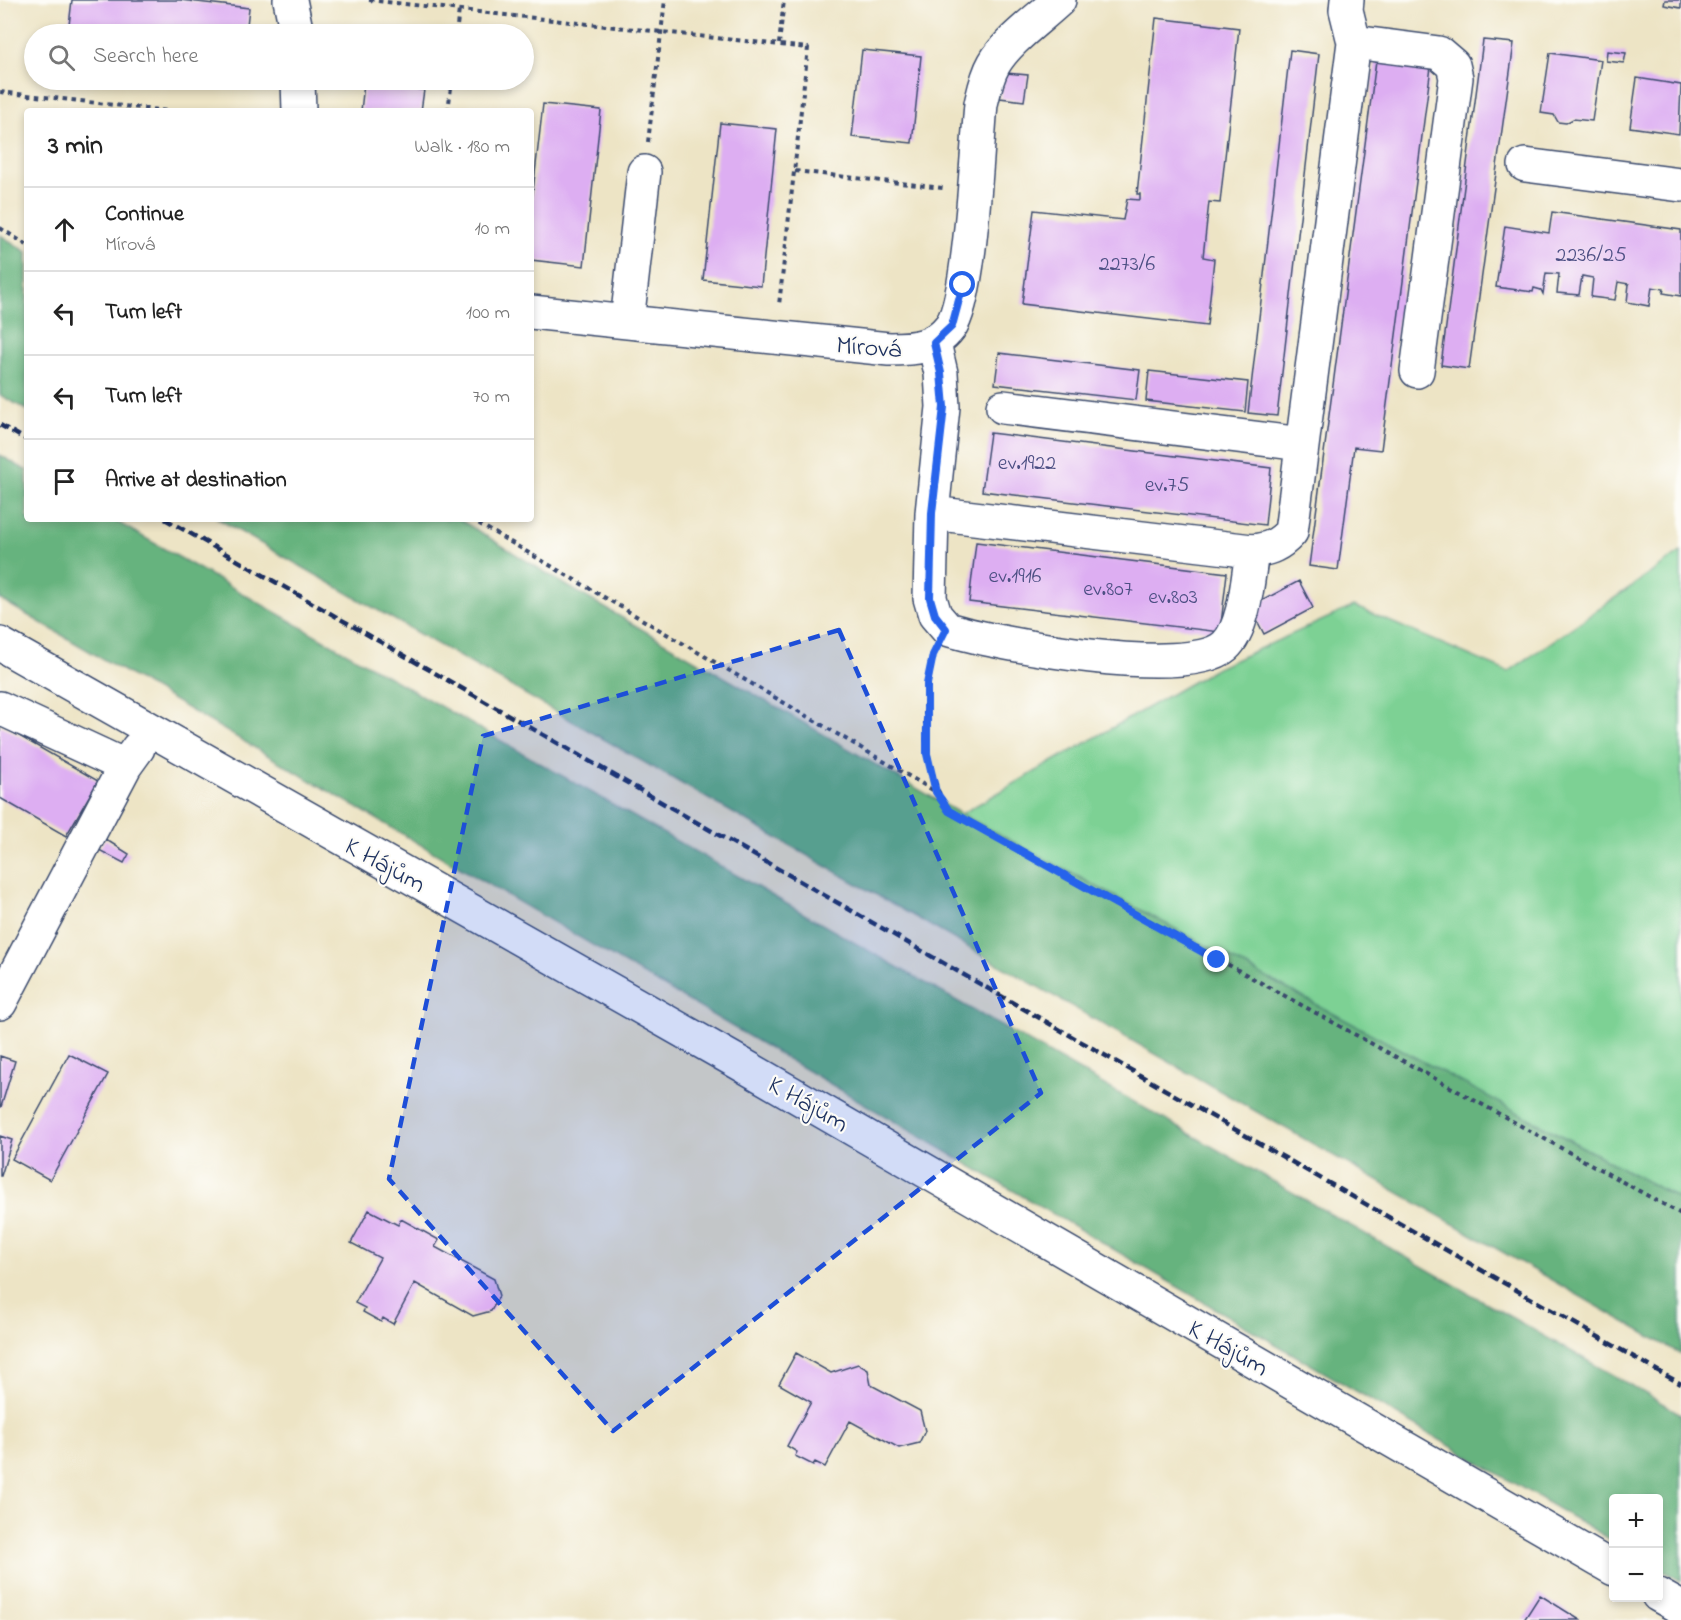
<!DOCTYPE html>
<html lang="en">
<head>
<meta charset="utf-8">
<style>
	body { margin:0; font-family:"Indie Flower",sans-serif; background:#f6f6f6; color:#222 }
	.controls { position:absolute; right:18px; bottom:18px; display:grid; overflow:hidden; border-radius:6px; box-shadow:0 3px 9px #0003 }
	.controls button { width:54px; height:54px; display:grid; place-items:center; padding:0; border:0; border-bottom:2px solid #e0e0e0; background:#fff; color:#222; font:30px sans-serif }
	.stop { position:absolute; width:18px; height:18px; margin:-14px; border:4px solid #2563eb; border-radius:50%; background:#fff }
	.stop.end { background:#2563eb; border-color:#fff; box-shadow:0 2px 6px #0008 }
	.list { margin:0; padding:0; list-style:none }
	h2 { display:flex; justify-content:space-between; align-items:center; height:78px; margin:0; padding:0 24px; font-size:26px }
	h2 small { font-size:20px; font-weight:400; color:#767676 }
	.list li { display:grid; grid-template-columns:39px 1fr auto; gap:18px; align-items:center; box-sizing:border-box; height:84px; padding:0 24px; border-top:2px solid #e0e0e0 }
	.list b { display:block; font-size:22px; white-space:nowrap }
	.list p { margin:0; font-size:20px; white-space:nowrap; color:#767676 }
	.list em { font-size:20px; font-style:normal; color:#767676 }
	.icon { flex:none; width:33px; height:33px; fill:none; stroke:currentColor; stroke-width:2; stroke-linecap:round; stroke-linejoin:round }
	.map { position:relative; flex:none; width:1681px; height:1620px; overflow:hidden }
	.search { position:absolute; background:#fff; box-shadow:0 3px 9px #0003; left:24px; top:24px; width:510px; height:66px; display:flex; align-items:center; gap:15px; box-sizing:border-box; padding:0 21px; border-radius:33px; color:#767676; font-size:22px }
	.panel { position:absolute; background:#fff; box-shadow:0 3px 9px #0003; left:24px; top:108px; width:510px; height:414px; border-radius:6px }
	.map>svg:first-child { display:block }
	.green { fill:#7dd194; stroke:#4c8079; stroke-width:1.5 }
	.forest { fill:#66b37e; stroke:#40716e; stroke-width:1.5 }
	.building { fill:#ddaef2 }
	.lines { fill:none; stroke-linecap:round; stroke-linejoin:round }
	.minor-casing { stroke:#3a4a6d; stroke-width:36 }
	.path { stroke:#3a4a6d; stroke-width:4; stroke-dasharray:4.5 4.5; stroke-linecap:butt }
	.minor { stroke:#fff; stroke-width:33 }
	.rail { stroke:#1b2f5e; stroke-width:4.5; stroke-dasharray:9 4.5; stroke-linecap:butt }
	.route { stroke:#2563eb; stroke-width:8 }
	.marked { fill:#1d4ed8; fill-opacity:0.2; stroke:#1d4ed8; stroke-width:4.5; stroke-dasharray:12 8; stroke-linejoin:round }
	.labels { text-anchor:middle; stroke-width:4.5; stroke-linejoin:round; paint-order:stroke }
	.number-label { font-size:22px; fill:#4c4f83 }
	.street-label { font-size:26px; fill:#1b2f5e; stroke:#fdfcf7 }
</style>
</head>
<body>
<div class="map">
<svg width="1681" height="1620" viewBox="0 0 1681 1620">
	<rect width="100%" height="100%" fill="#fdfcf7"/>
	<filter id="ink" filterUnits="userSpaceOnUse"><feTurbulence type="fractalNoise" baseFrequency=".0167" numOctaves="2"/><feDisplacementMap in="SourceGraphic" scale="12" xChannelSelector="R" yChannelSelector="G"/><feConvolveMatrix kernelMatrix="1 2 1 2 8 2 1 2 1" color-interpolation-filters="sRGB"/></filter>
	<filter id="wash" filterUnits="userSpaceOnUse"><feTurbulence type="fractalNoise" baseFrequency=".008" numOctaves="4" result="noise"/><feDisplacementMap in="SourceGraphic" scale="24" xChannelSelector="R" yChannelSelector="G"/><feGaussianBlur stdDeviation="1.35" result="paint"/><feColorMatrix in="noise" values="0 0 0 0 0 0 0 0 0 0 0 0 0 0 0 0 0 1.4 0 .05"/><feComposite in="paint" operator="in"/></filter>
	<g filter="url(#wash)">
		<rect width="100%" height="100%" fill="#ede4c5"/>
		<!-- green -->
		<path class="green" d="M 1681,552 L 1681,1200 L 961,814 L 1217,668 L 1354,606 L 1508,672 Z"/>
		<!-- forest -->
		<path class="forest" d="M 0,235 L 27,252 L 27,410 L 0,395 Z
			M 0,455 L 27,471 L 27,519 L 112,519 L 1681,1414 L 1681,1581 L 1659,1568 L 1658,1498 L 1614,1498 L 1613,1541 L 0,599 Z
			M 218,519 L 459,519 L 569,587 L 961,814 L 1681,1200 L 1681,1354 Z"/>
		<g id="blocks">
			<!-- building -->
			<path class="building" d="M 72,0 L 180,0 L 249,8 L 246,34 L 68,34 Z
				M 1665,0 L 1681,0 L 1681,8 L 1664,5 Z
				M 1156,18 L 1239,28 L 1220,203 L 1209,202 L 1203,257 L 1214,259 L 1207,326 L 1022,304 L 1034,210 L 1123,220 L 1127,199 L 1140,200 L 1140,194 L 1137,194 Z
				M 1483,40 L 1514,43 L 1469,369 L 1441,365 Z
				M 862,50 L 921,56 L 912,143 L 852,137 Z
				M 1290,50 L 1319,54 L 1277,416 L 1248,413 Z
				M 1607,51 L 1626,53 L 1624,63 L 1606,61 Z
				M 1550,53 L 1601,60 L 1592,121 L 1573,119 L 1566,123 L 1558,122 L 1554,115 L 1541,113 Z
				M 1376,61 L 1431,67 L 1381,450 L 1354,447 L 1338,570 L 1309,566 Z
				M 1006,73 L 1028,75 L 1024,101 L 1000,98 Z
				M 1637,78 L 1681,85 L 1679,134 L 1630,127 Z
				M 364,84 L 424,90 L 421,111 L 361,111 Z
				M 543,104 L 601,110 L 584,266 L 531,260 L 531,208 Z
				M 720,123 L 777,129 L 761,286 L 703,280 Z
				M 1552,212 L 1681,230 L 1681,296 L 1663,293 L 1664,289 L 1652,287 L 1649,306 L 1627,302 L 1629,284 L 1618,282 L 1615,300 L 1591,297 L 1593,278 L 1582,276 L 1579,295 L 1557,293 L 1559,274 L 1546,273 L 1543,294 L 1541,290 L 1534,288 L 1533,292 L 1496,287 L 1505,226 L 1549,233 Z
				M 999,353 L 1140,370 L 1136,400 L 995,384 Z
				M 1149,371 L 1248,382 L 1245,412 L 1146,401 Z
				M 990,433 L 1271,468 L 1265,525 L 982,491 Z
				M 976,542 L 1227,573 L 1220,632 L 969,602 Z
				M 1299,581 L 1313,608 L 1264,634 L 1250,607 Z
				M 0,725 L 98,781 L 66,836 L 0,798 Z
				M 105,839 L 129,854 L 124,863 L 99,850 Z
				M 69,1054 L 108,1074 L 50,1180 L 12,1159 Z
				M 0,1056 L 15,1061 L 1,1107 L 0,1107 Z
				M 0,1136 L 12,1140 L 1,1176 L 0,1176 Z
				M 369,1210 L 398,1225 L 401,1219 L 439,1240 L 435,1247 L 494,1279 L 499,1296 L 491,1311 L 473,1316 L 415,1283 L 393,1324 L 383,1318 L 381,1322 L 363,1312 L 365,1308 L 355,1303 L 380,1258 L 351,1243 Z
				M 796,1353 L 831,1373 L 858,1364 L 868,1370 L 871,1385 L 920,1411 L 925,1431 L 919,1443 L 899,1448 L 850,1421 L 825,1467 L 815,1462 L 813,1465 L 795,1456 L 797,1452 L 787,1446 L 811,1402 L 779,1384 Z
				M 1540,1595 L 1580,1620 L 1524,1620 Z"/>
		</g>
	</g>
	<g filter="url(#ink)">
		<use href="#blocks" fill-opacity="0" stroke="#3a4a6d" stroke-width="1.5"/>
		<g class="lines">
			<defs>
				<path id="minor" d="M 290,0 L 297,34
					M 1354,42 L 1439,53 L 1453,65 L 1456,78 L 1417,371
					M 298,80 L 299,111
					M 1525,165 L 1681,185
					M 531,312 L 889,349 C 913,349 934,348 950,327 C 971,301 977,145 981,104 C 984,91 987,76 994,64 C 1007,41 1040,18 1059,0
					M 627,322 L 644,172
					M 934,343 L 941,373 L 943,407 L 932,513 L 930,598 L 935,615 L 947,629 C 996,644 1186,680 1225,646 C 1245,628 1248,577 1252,551
					M 1003,407 L 1302,444
					M 932,513 L 1252,551 C 1270,549 1279,545 1291,532 L 1354,42 L 1346,10 L 1347,0
					M 0,644 L 734,1060 L 1614,1569
					M 0,708 L 125,766 L 138,748
					M 0,1003 L 125,766
					M 1658,1595 L 1681,1608"/>
			</defs>
			<!-- minor casing -->
			<use href="#minor" class="minor-casing"/>
			<!-- path -->
			<path class="path" d="M 369,0 L 808,48 L 779,305
				M 456,34 L 459,10
				M 779,44 L 784,0
				M 0,92 L 168,111
				M 448,111 L 452,80
				M 648,142 L 665,0
				M 795,171 L 943,188
				M 0,228 L 27,245
				M 471,519 L 936,792
				M 933,657 C 922,707 920,767 949,811 L 1681,1214"/>
			<!-- minor -->
			<use href="#minor" class="minor"/>
			<!-- rail -->
			<path class="rail" d="M 0,425 L 27,440
				M 165,519 L 1681,1384"/>
		</g>
	</g>
	<g class="lines" filter="url(#ink)">
		<!-- route -->
		<path class="route" d="M 963,285 L 952,326 L 934,343 L 941,373 L 944,407 L 932,513 L 930,598 L 935,615 L 946,629 L 933,655 L 927,684 L 927,754 L 936,792 L 949,811 L 1217,960"/>
	</g>
	<!-- marked area -->
	<path class="marked" d="M 839,630 L 1041,1093 L 613,1431 L 389,1179 L 483,736 Z"/>
	<g class="labels">
		<!-- number labels -->
		<g class="number-label">
			<text x="1591" y="261">2236/25</text>
			<text x="1127" y="270">2273/6</text>
			<text x="1027" y="469">ev.1922</text>
			<text x="1167" y="491">ev.75</text>
			<text x="1015" y="582">ev.1916</text>
			<text x="1108" y="595">ev.807</text>
			<text x="1173" y="603">ev.803</text>
		</g>
		<!-- street labels -->
		<g class="street-label">
			<text transform="translate(869 346) rotate(4)" y="9">Mírová</text>
			<text transform="translate(386 864) rotate(29)" y="9">K Hájům</text>
			<text transform="translate(809 1103) rotate(30)" y="9">K Hájům</text>
			<text transform="translate(1229 1347) rotate(30)" y="9">K Hájům</text>
		</g>
	</g>
</svg>
<div class="controls">
<button>+</button>
<button>−</button>
</div>
<div class="stop" style="left:963px;top:285px"></div>
<div class="stop end" style="left:1217px;top:960px"></div>
<div class="search"><svg class="icon" aria-label="search" viewBox="0 0 24 24"><circle cx="10" cy="10" r="6"/><path d="M15 15l6 6"/></svg>Search here</div>
<section class="panel">
<h2>3 min<small>Walk · 180 m</small></h2>
<ul class="list">
<li><svg class="icon" aria-label="ahead" viewBox="0 0 24 24"><path d="M12 20V5M6 11l6-6 6 6"/></svg><div><b>Continue</b><p>Mírová</p></div><em>10 m</em></li>
<li><svg class="icon" aria-label="left" viewBox="0 0 24 24"><path d="M17 20v-9H6M10 6l-5 5 5 5"/></svg><div><b>Turn left</b></div><em>100 m</em></li>
<li><svg class="icon" aria-label="left" viewBox="0 0 24 24"><path d="M17 20v-9H6M10 6l-5 5 5 5"/></svg><div><b>Turn left</b></div><em>70 m</em></li>
<li><svg class="icon" aria-label="arrive" viewBox="0 0 24 24"><path d="M6 21V4h12l-3 4 3 4H6"/></svg><div><b>Arrive at destination</b></div></li>
</ul>
</section>
</div>
</body>
</html>
